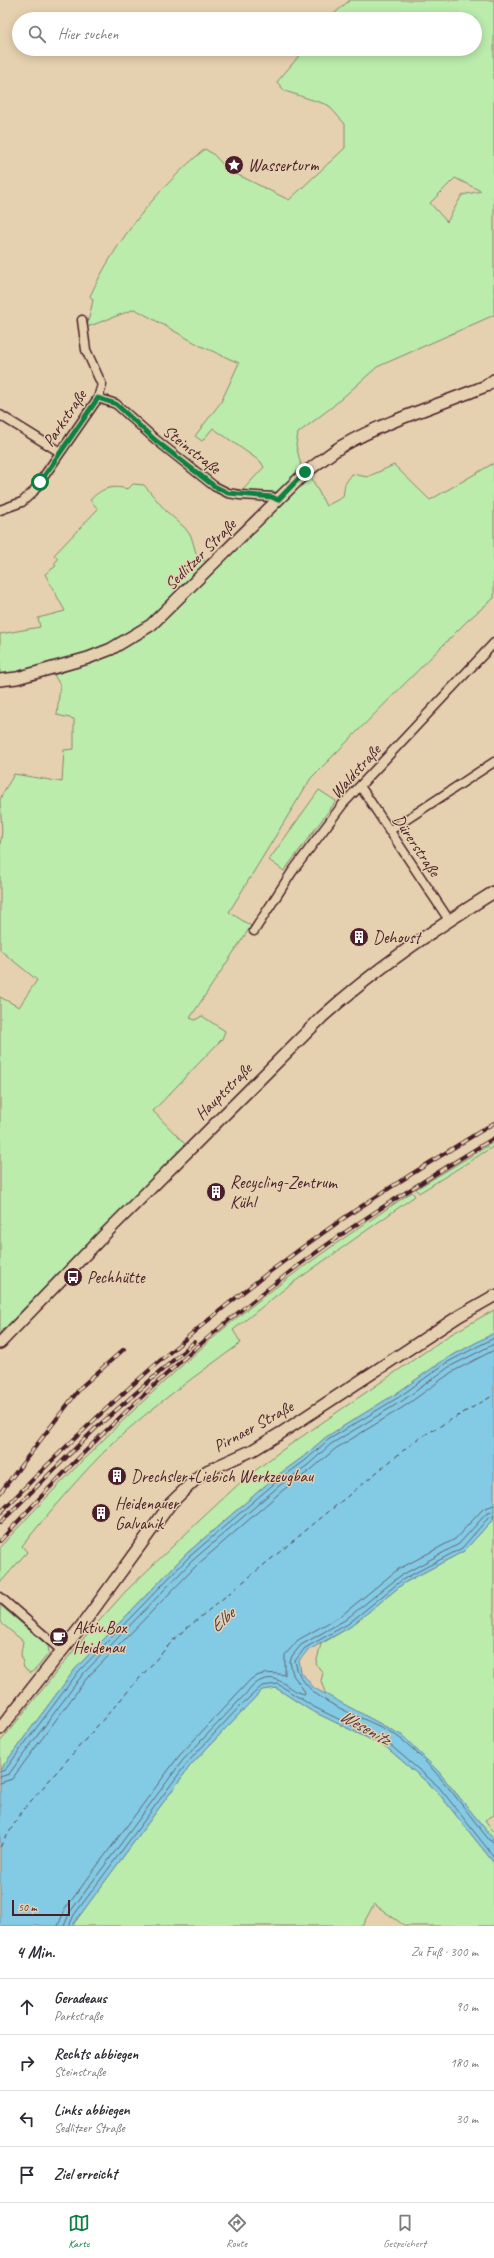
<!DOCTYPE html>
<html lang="de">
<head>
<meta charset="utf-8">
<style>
	body { margin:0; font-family:Caveat,sans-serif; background:#f7f7f7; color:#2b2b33 }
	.scale { position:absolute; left:12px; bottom:10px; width:58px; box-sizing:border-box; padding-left:4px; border:2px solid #4a1f2b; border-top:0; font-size:11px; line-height:14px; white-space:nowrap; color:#4a1f2b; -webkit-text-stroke:3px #e5d1af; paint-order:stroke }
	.stop { position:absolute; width:12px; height:12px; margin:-9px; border:3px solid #0b8043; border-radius:50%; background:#fff }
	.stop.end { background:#0b8043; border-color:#fff; box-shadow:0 1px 4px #0008 }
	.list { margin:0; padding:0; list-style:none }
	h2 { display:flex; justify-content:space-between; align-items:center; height:52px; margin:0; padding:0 16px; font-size:17px }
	h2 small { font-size:13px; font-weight:400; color:#7c7c81 }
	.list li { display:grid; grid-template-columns:26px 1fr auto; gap:12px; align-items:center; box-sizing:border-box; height:56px; padding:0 16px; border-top:1px solid #e1e1e2 }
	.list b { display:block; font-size:15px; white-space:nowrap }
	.list p { margin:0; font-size:13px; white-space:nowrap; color:#7c7c81 }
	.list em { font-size:13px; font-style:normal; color:#7c7c81 }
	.icon { flex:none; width:22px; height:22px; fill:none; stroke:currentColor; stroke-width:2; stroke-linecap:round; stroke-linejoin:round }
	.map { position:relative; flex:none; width:494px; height:1926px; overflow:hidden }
	.search { position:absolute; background:#fff; box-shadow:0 2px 10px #0003; left:12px; right:12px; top:12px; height:44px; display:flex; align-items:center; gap:10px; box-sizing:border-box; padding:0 14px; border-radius:22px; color:#7c7c81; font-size:15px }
	.sheet { height:276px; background:#fff }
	nav { display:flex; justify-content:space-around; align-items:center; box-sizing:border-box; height:56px; border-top:1px solid #e1e1e2; background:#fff; font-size:11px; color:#7c7c81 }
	nav a { display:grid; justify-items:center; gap:2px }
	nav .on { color:#0b8043 }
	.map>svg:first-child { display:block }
	.green { fill:#bbecac; stroke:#82866c; fill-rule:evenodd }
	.water { fill:#83cbe4; stroke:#6c869a }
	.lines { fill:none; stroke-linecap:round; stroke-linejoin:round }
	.shore { stroke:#616475; stroke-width:1 }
	.ferry { stroke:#533947; stroke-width:1; stroke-dasharray:5 4; stroke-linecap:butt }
	.street-casing { stroke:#4a1f2b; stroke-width:11 }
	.secondary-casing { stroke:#4a1f2b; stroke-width:14 }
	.street { stroke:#e5d1af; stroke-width:8 }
	.secondary { stroke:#e5d1af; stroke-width:11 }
	.rail-casing { stroke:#4a1f2b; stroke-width:4 }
	.rail { stroke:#e5d1af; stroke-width:2.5; stroke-dasharray:8; stroke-linecap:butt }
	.route { stroke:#0b8043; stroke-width:5 }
	.labels { text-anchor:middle; stroke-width:3; stroke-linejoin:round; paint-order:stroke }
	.poi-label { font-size:17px; fill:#4a1f2b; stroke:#e5d1af; text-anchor:start }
	.street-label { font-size:17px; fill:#4a1f2b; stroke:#e5d1af }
	.water-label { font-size:18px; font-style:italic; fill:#533947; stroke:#e5d1af }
</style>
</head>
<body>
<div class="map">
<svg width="494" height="1926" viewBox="0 0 494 1926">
	<rect width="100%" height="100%" fill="#e5d1af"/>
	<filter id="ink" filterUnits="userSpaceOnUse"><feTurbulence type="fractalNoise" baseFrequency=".025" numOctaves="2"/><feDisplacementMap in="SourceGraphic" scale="8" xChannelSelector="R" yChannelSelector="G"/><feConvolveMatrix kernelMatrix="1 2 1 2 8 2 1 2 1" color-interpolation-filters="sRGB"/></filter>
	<g filter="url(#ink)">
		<!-- green -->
		<path class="green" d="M 350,0 L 494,0 L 494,315 L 377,367 L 332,407 L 298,433 L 296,445 L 302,470 L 281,490 L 275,492 L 241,492 L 264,467 L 261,462 L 213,428 L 202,441 L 195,436 L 221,402 L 239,363 L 201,346 L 135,309 L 87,327 L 93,300 L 90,296 C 117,239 156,190 205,149 L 213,154 L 228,170 L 289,200 L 345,148 L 345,124 L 328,105 L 285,91 L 277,82 L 305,49 L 475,49 L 475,19 L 328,19 ZM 455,178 L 481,191 L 462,195 L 447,222 L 430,203 Z
			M 494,463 L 494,598 L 468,620 L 311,778 L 229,912 L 251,926 L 190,1018 L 195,1020 L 202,1016 L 225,1031 L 222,1039 L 153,1111 L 186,1145 L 0,1336 L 0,997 L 19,1007 L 37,980 L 0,950 L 0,844 C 4,830 0,815 0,800 C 3,790 10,783 14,774 L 62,782 L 64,750 L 74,749 L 74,719 L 57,715 L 60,685 L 54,675 L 94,662 L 128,645 L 167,618 L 310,475 L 326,506 L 343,497 L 345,484 L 352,474 L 367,477 L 394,465 L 430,500 Z
			M 133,484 L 144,485 L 166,511 L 184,527 L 191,536 L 196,553 L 208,564 C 170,603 138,636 86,656 C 59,666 28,670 0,677 L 0,634 L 40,627 L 38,618 L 65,611 L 45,574 L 56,566 L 54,564 L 58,559 L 54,555 L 98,509 L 90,500 C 102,488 111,485 128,489 Z
			M 319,790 L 336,801 L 284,871 L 269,860 Z
			M 494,1142 L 494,1146 L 419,1193 L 416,1189 Z
			M 412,1192 L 415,1196 L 287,1287 L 233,1330 L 241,1343 C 198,1374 154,1405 114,1442 C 81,1474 51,1510 22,1546 L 27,1552 L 0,1583 L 0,1547 C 72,1469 147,1394 228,1325 C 286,1277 349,1234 412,1192 Z
			M 494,1310 L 494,1333 L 444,1360 L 397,1393 L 326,1437 L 303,1457 L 274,1478 L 186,1554 L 76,1668 L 0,1770 L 0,1742 L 83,1639 L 126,1591 L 198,1522 L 243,1480 L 278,1453 L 448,1336 Z
			M 494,1518 L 494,1815 L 485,1820 L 494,1832 L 494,1840 L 438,1771 L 403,1736 L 326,1695 L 321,1681 L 323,1673 L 316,1664 L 321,1644 L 350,1627 L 404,1583 L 464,1551 Z
			M 0,1605 L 48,1646 L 49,1653 L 36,1669 L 30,1673 L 24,1668 L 21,1654 L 23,1641 L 0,1622 Z
			M 276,1688 L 310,1710 L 386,1747 L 436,1790 L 494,1863 L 494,1926 L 405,1926 L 374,1904 L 362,1926 L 72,1926 L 190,1766 L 262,1690 Z"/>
		<!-- water -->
		<path class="water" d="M 494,1333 L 494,1518 L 464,1551 L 404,1583 L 350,1627 L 307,1651 L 299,1661 L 301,1672 L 314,1688 L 403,1736 L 438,1771 L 494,1840 L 494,1863 L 436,1790 L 386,1747 L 310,1710 L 276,1688 L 262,1690 L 190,1766 L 72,1926 L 0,1926 L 0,1770 L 76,1668 L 186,1554 L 274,1478 L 303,1457 L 326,1437 L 397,1393 L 444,1360 Z"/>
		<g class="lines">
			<!-- shore -->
			<path class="shore" d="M 494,1516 L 489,1517 L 462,1548 L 402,1580 L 348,1624 L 305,1648 L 295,1661 C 302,1706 370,1715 401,1739 C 433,1764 464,1808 489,1840 L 494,1842
				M 0,1772 L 5,1770 L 79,1671 L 189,1557 L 276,1482 L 306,1460 L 328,1440 L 399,1397 L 446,1363 L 494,1338
				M 0,1777 L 9,1774 L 83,1674 L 193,1560 L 279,1486 L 309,1464 L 331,1444 L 402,1401 L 449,1367 L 494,1344
				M 0,1783 L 12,1779 L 87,1678 L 197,1565 L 283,1490 L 312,1469 L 335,1449 L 405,1406 L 452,1372 L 494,1350
				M 58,1926 L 65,1909 L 179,1756 L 251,1679 C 261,1672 274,1673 285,1675 L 285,1655 L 298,1640 L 342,1615 L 397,1570 L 455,1539 L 483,1509 L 494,1505
				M 64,1926 L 70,1912 L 183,1760 L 255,1684 C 278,1668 288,1692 305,1694 L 305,1692 L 293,1675 L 290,1662 L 292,1656 L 301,1645 L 345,1620 L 400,1576 L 459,1544 L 486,1514 L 494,1511
				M 69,1926 L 74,1915 L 187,1763 L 240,1706 L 262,1686 L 278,1684 L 312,1706 L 389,1744 L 439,1787 L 494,1857"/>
			<!-- ferry -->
			<path class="ferry" d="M 0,1847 L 23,1810 L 176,1637 L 416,1440 L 494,1395"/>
			<defs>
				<path id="street" d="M 98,398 L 116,404 L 155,439 L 214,486 L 228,493 L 240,495 L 272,497 L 278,500
					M 0,415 L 60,452
					M 0,510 L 22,502 L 33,492 L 98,398 L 102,385 L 86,350 L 82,320
					M 360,786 L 449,920
					M 389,831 L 494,762
					M 254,931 L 292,872 L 343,804 L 494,643
					M 0,1597 L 62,1651"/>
				<path id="secondary" d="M 0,680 L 17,678 L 88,658 L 111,649 L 151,625 L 305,473 C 317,464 329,454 342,446 C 383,422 441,404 486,386 L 494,380
					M 0,1343 L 107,1232 L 322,1017 C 375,969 433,930 494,892
					M 0,1729 L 83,1624 L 171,1503 L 198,1477 L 209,1470 L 253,1450 L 281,1433 L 459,1316 L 494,1296"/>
			</defs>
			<!-- street casing -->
			<use href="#street" class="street-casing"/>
			<!-- secondary casing -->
			<use href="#secondary" class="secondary-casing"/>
			<!-- street -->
			<use href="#street" class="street"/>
			<!-- secondary -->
			<use href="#secondary" class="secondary"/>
			<defs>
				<path id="rail" d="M 0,1493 L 81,1387 L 124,1349
					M 0,1513 C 105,1404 219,1304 344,1218 C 393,1185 443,1154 494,1123
					M 0,1523 L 97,1427 L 194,1342
					M 0,1541 C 86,1446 180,1356 282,1278 C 349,1226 422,1182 494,1138"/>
			</defs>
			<!-- rail casing -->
			<use href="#rail" class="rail-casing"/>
			<!-- rail -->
			<use href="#rail" class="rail"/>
		</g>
	</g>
	<g class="lines" filter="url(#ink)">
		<!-- route -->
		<path class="route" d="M 40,482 L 98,398 L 116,404 L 155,440 L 214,486 L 228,493 L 272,497 L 278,500 L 305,472"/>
	</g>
	<!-- icons -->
	<defs>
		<symbol id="sight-disc" viewBox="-11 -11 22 22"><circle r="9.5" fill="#4a1f2b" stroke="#e5d1af"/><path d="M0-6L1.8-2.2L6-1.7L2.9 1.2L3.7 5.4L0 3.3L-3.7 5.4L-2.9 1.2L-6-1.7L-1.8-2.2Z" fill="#fff"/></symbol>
		<symbol id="building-disc" viewBox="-11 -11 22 22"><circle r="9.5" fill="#4a1f2b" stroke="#e5d1af"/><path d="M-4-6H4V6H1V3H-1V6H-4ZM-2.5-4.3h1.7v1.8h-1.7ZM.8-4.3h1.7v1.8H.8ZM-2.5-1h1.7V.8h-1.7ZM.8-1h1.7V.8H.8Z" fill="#fff"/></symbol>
		<symbol id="bus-disc" viewBox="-11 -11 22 22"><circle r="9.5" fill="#4a1f2b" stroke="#e5d1af"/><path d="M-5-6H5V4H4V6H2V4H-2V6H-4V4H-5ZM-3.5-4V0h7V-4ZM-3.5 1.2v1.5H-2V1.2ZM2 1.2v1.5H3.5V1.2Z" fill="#fff"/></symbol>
		<symbol id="cafe-disc" viewBox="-11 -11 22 22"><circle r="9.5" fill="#4a1f2b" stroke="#e5d1af"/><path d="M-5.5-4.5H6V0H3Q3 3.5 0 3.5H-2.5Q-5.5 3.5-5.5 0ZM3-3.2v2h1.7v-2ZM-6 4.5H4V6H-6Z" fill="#fff"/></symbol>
	</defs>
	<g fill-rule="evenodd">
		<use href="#sight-disc" x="223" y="154" width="22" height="22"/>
		<use href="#building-disc" x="348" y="926" width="22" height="22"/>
		<use href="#building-disc" x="205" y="1181" width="22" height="22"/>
		<use href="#bus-disc" x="62" y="1266" width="22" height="22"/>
		<use href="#building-disc" x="106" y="1465" width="22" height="22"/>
		<use href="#building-disc" x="90" y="1502" width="22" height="22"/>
		<use href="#cafe-disc" x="48" y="1626" width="22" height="22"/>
	</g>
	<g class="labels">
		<!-- poi labels -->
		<g class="poi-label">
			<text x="248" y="171">Wasserturm</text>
			<text x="373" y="943">Dehoust</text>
			<text x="230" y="1188">Recycling-Zentrum<tspan x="230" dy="20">Kühl</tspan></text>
			<text x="87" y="1283">Pechhütte</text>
			<text x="131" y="1482">Drechsler+Liebich Werkzeugbau</text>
			<text x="115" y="1509">Heidenauer<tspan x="115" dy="20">Galvanik</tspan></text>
			<text x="73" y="1633">Aktiv.Box<tspan x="73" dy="20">Heidenau</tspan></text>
		</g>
		<!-- street labels -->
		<g class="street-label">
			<text transform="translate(64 418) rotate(-56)" y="6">Parkstraße</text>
			<text transform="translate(192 449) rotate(38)" y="6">Steinstraße</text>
			<text transform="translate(200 554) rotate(-45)" y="6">Sedlitzer Straße</text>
			<text transform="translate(355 771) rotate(-48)" y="6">Waldstraße</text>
			<text transform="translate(417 845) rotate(56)" y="6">Dürerstraße</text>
			<text transform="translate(223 1091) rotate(-45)" y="6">Hauptstraße</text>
			<text transform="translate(253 1426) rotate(-29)" y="6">Pirnaer Straße</text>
		</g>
		<!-- water labels -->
		<g class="water-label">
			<text transform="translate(222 1620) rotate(-43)" y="6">Elbe</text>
			<text transform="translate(365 1727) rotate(29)" y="6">Wesenitz</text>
		</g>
	</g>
</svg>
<div class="scale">50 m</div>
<div class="stop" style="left:40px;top:482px"></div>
<div class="stop end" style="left:305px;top:472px"></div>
<div class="search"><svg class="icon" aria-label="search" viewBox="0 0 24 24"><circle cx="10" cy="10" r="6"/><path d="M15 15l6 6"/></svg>Hier suchen</div>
</div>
<section class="sheet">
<h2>4 Min.<small>Zu Fuß · 300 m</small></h2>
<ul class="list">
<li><svg class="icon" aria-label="ahead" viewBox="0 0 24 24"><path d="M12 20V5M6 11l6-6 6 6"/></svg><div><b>Geradeaus</b><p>Parkstraße</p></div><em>90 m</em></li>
<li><svg class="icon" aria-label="right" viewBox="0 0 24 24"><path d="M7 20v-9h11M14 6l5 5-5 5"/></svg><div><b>Rechts abbiegen</b><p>Steinstraße</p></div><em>180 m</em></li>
<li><svg class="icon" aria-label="left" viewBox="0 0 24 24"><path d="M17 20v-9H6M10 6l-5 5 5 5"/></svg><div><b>Links abbiegen</b><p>Sedlitzer Straße</p></div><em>30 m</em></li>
<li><svg class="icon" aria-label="arrive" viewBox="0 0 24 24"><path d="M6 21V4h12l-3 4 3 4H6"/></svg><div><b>Ziel erreicht</b></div></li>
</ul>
</section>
<nav>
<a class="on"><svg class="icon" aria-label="map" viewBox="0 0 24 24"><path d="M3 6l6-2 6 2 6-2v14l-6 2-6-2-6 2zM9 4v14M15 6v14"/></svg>Karte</a>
<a><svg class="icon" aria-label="directions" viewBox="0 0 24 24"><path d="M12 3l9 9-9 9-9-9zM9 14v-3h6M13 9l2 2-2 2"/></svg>Route</a>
<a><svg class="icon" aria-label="saved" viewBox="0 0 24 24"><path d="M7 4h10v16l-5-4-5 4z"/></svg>Gespeichert</a>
</nav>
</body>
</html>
